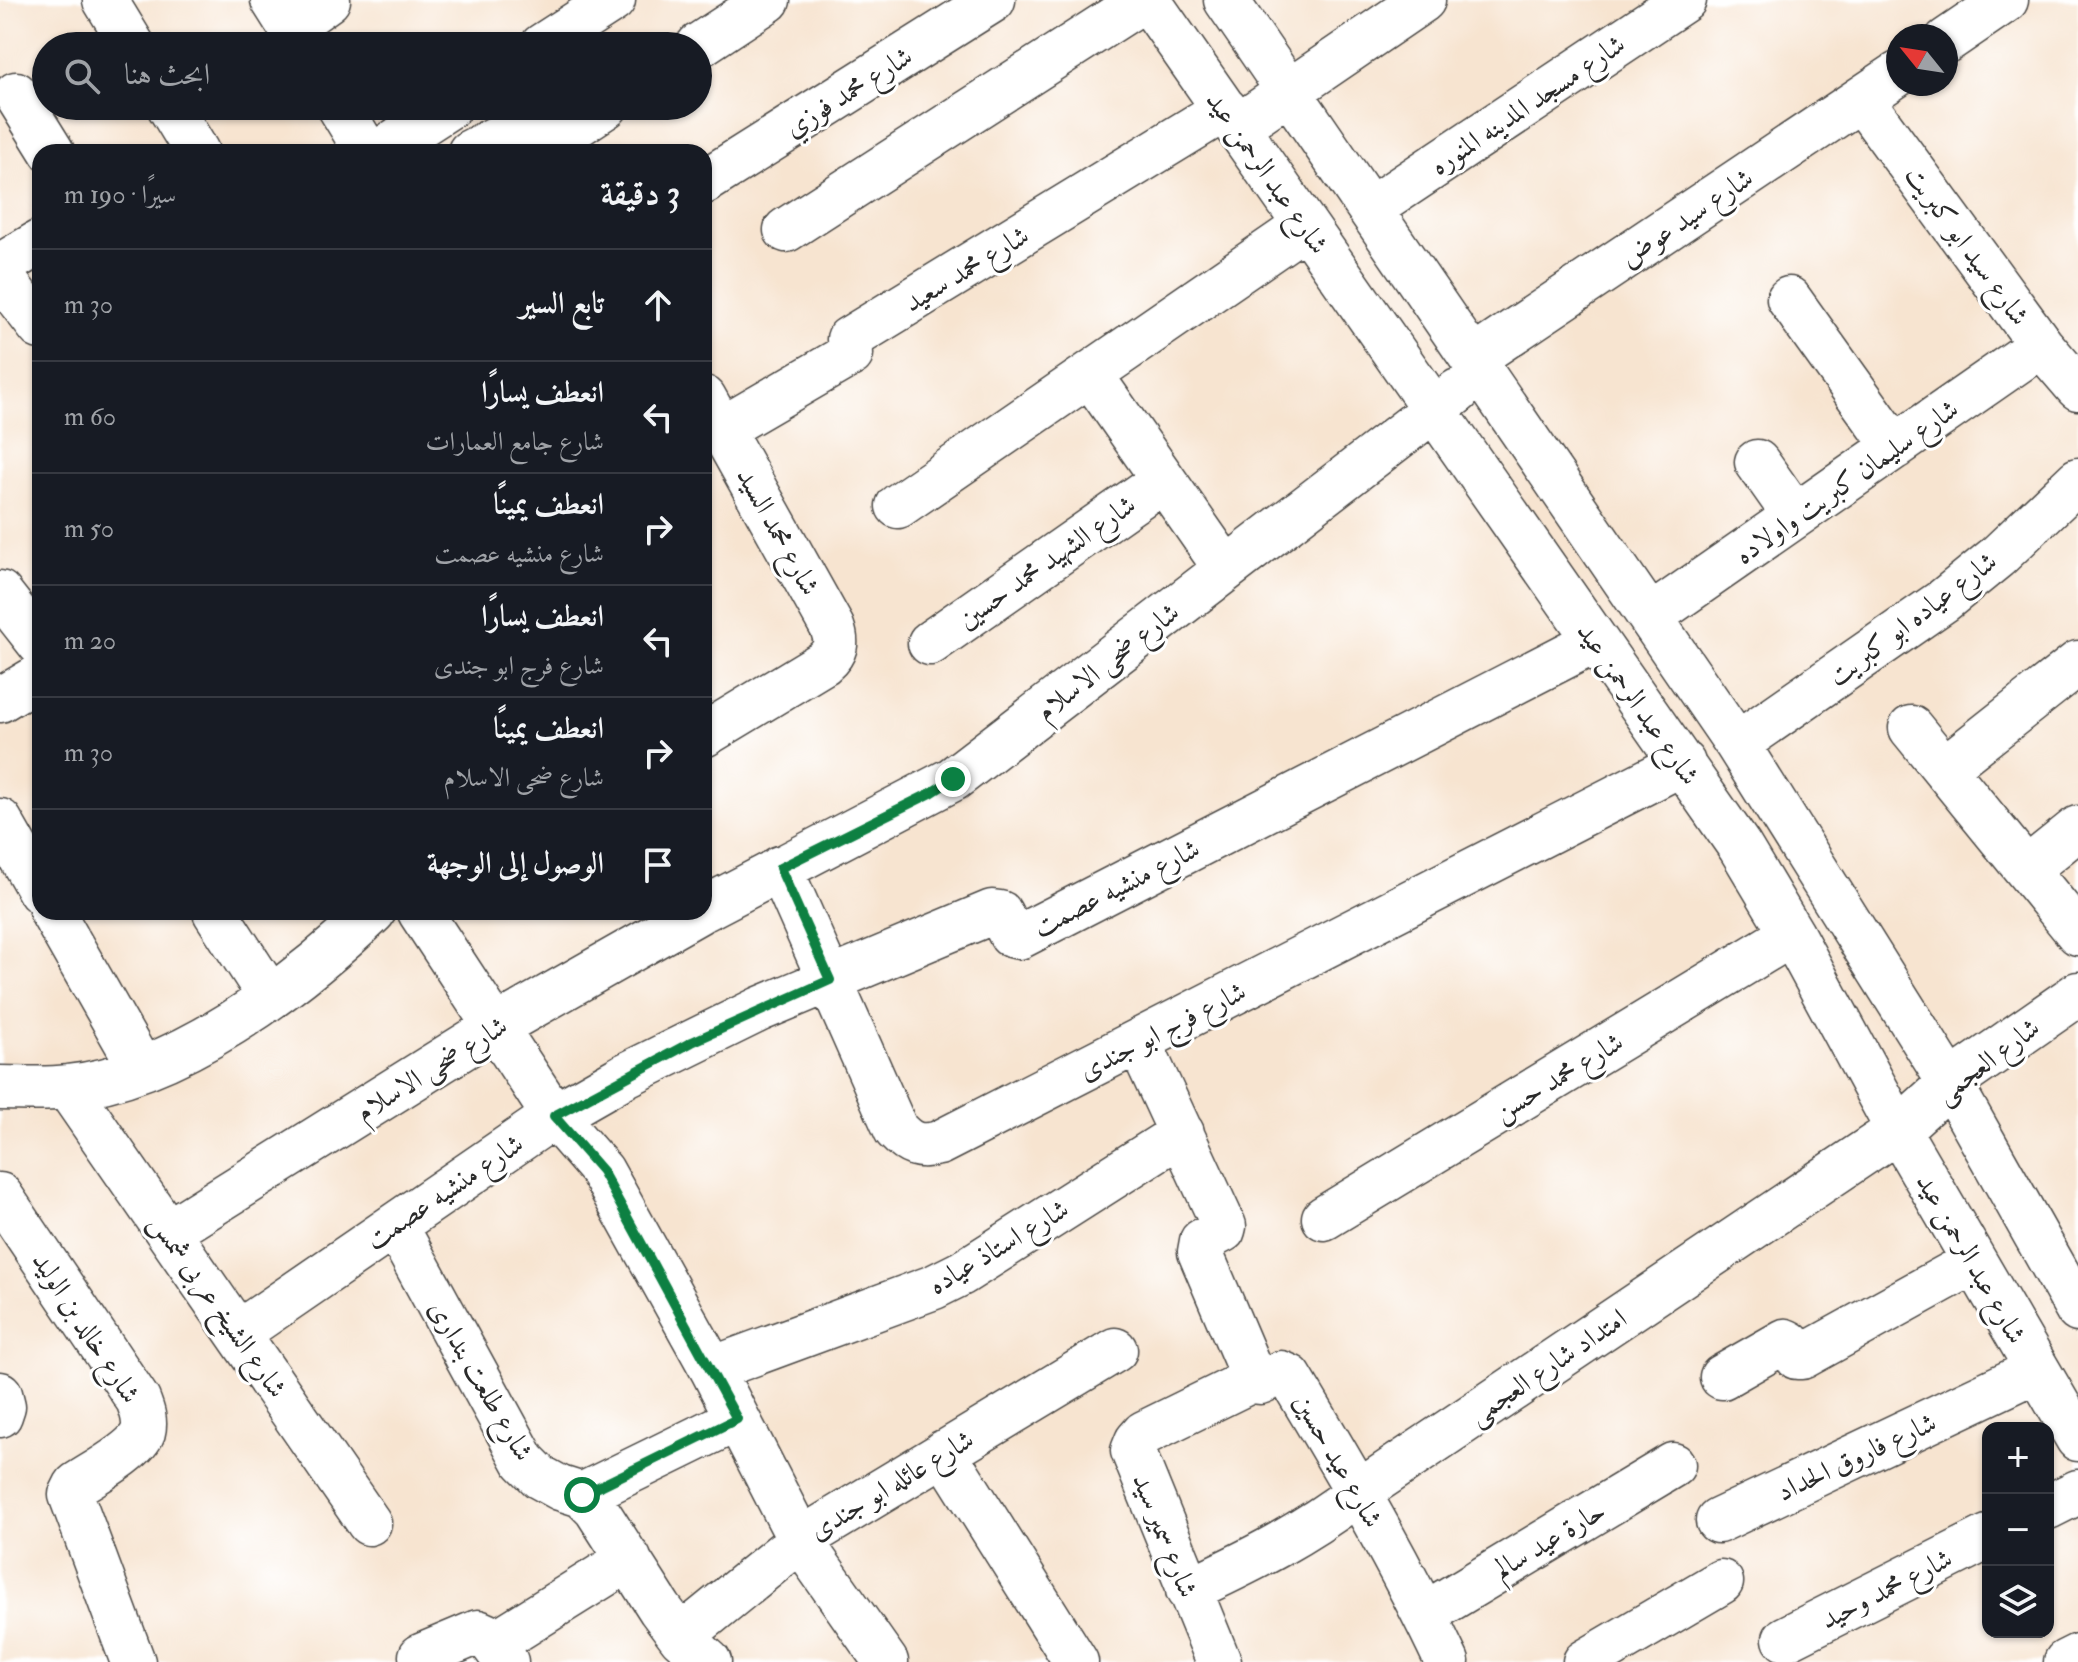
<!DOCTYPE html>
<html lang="ar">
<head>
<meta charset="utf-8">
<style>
	body { margin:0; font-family:"IM FELL Double Pica",Amiri,serif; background:#242831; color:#f1f3f6; direction:rtl }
	.controls { position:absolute; right:24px; bottom:24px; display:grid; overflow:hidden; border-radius:16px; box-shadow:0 2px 6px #0004 }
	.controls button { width:72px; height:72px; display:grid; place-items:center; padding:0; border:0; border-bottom:2px solid #363941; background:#171b24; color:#f1f3f6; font:40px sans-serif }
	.compass { position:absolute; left:1886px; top:24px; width:72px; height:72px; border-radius:50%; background:#171b24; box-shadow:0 2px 6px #0004; rotate:300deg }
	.stop { position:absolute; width:24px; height:24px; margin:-18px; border:6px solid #0b8043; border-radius:50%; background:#fff }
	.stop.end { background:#0b8043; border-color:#fff; box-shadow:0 2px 8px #0008 }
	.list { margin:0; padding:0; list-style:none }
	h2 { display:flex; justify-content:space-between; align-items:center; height:104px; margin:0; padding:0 32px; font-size:34px }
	h2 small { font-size:26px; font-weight:400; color:#9ea1a6 }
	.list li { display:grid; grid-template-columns:52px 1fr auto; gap:24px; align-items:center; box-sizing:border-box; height:112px; padding:0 32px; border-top:2px solid #363941 }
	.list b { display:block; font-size:30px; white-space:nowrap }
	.list p { margin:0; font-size:26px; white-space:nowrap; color:#9ea1a6 }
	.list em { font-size:26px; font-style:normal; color:#9ea1a6 }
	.icon { flex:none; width:44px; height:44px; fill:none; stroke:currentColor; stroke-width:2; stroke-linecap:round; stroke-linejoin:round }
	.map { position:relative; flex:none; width:2078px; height:1662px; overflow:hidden; direction:ltr }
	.search { position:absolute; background:#171b24; box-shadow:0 2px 6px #0004; left:32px; top:32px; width:680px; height:88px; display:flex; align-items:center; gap:20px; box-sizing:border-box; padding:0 28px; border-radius:44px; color:#9ea1a6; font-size:30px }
	.panel { position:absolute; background:#171b24; box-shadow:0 2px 6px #0004; left:32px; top:144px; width:680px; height:776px; border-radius:24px; direction:rtl }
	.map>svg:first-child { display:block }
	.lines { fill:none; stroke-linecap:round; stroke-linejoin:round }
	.minor-casing { stroke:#4a4744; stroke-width:47 }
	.minor { stroke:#fff; stroke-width:44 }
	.route { stroke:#0b8043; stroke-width:10 }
	.labels { text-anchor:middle; stroke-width:6; stroke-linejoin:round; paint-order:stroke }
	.street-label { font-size:28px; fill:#2b2b2b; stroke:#fff }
</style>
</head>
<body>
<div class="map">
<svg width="2078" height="1662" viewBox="0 0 2078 1662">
	<rect width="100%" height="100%" fill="#fff"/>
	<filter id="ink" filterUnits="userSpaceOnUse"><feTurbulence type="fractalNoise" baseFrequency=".0125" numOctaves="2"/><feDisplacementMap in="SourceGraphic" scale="16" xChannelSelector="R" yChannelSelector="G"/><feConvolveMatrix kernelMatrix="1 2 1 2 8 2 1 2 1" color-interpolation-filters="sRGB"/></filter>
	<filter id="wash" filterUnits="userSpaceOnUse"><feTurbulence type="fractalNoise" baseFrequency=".006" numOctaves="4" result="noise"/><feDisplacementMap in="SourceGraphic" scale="32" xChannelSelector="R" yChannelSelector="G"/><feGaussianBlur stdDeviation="1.8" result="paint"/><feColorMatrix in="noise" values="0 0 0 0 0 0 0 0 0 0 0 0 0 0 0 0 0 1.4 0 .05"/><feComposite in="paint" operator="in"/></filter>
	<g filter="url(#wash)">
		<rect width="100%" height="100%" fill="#f7e4d0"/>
	</g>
	<g filter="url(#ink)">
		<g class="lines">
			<defs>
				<path id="minor" d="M 105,0 L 133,46
					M 273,0 L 302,46
					M 1148,0 L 1740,847 L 1792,934 L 1898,1130 L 2078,1439
					M 1226,0 L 1737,744 L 1950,1083 L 2078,1310
					M 290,27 L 328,0
					M 1946,41 L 2006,0
					M 542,46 L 613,0
					M 698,46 L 768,0
					M 16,94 L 52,152
					M 1861,99 L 2041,345 L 2078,388
					M 169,106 L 197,152
					M 339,106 L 367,152
					M 1237,127 L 1423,0
					M 379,152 L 450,106
					M 470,152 L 528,122 L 537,124 L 544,139 L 551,142 L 606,106
					M 704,182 L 993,0
					M 1370,209 L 1684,0
					M 786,230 L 1143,0
					M 0,266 L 40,242
					M 0,275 L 40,327
					M 1789,299 L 1895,447
					M 1474,358 L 1898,74
					M 1090,374 L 1226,569
					M 704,398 L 832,627 C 838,643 836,652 823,663 L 704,735
					M 722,429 L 851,354 L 849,339 L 1225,109
					M 1757,462 L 1795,516
					M 898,506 L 1305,226
					M 0,593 L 40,644
					M 1650,617 L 2041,345
					M 930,643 L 1163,480
					M 0,700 L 40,676
					M 1911,728 L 2078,933
					M 1737,744 L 1943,601 L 1997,557 L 2078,480
					M 1945,768 L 2078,663
					M 0,821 L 40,891
					M 780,868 L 896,1130 C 910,1145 919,1148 939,1143 L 1683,763
					M 2027,869 L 2078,828
					M 704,909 L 953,779 L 1458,391
					M 52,912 L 141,1068
					M 215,912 L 270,997
					M 420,912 L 554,1116 L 602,1171 L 712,1369 L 800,1540 L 886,1662
					M 1139,1042 L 1224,1226 L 1223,1230 L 1202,1241 L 1200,1252 L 1254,1379 L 1260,1382 L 1281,1373 L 1290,1377 C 1346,1470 1401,1564 1447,1662
					M 0,1088 C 22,1088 46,1090 68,1087 C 176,1076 296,986 373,912
					M 68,1088 L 369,1523
					M 0,1195 L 138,1400 C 142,1410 146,1421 143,1432 C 136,1451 94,1473 76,1485 L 71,1495 L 133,1662
					M 1324,1218 L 1792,934
					M 395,1225 L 524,1461 L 540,1477 L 560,1488 L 582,1495 L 596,1509 L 660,1609 L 681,1637 L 709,1662
					M 168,1232 L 494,1028 L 698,912
					M 238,1333 L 554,1116 L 624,1076 L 760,1009 L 992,912 L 1000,913 L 1011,935 L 1019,937 L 1595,641
					M 712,1369 L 934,1287 L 962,1273 L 1182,1133
					M 1722,1377 L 1785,1341 L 1789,1343 L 1797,1357 L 1802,1357 L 1974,1262
					M 0,1394 L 3,1406 L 0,1415
					M 944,1452 L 1076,1662
					M 582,1495 L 737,1419
					M 2048,1507 L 2078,1492
					M 1718,1521 L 2037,1370
					M 1188,1590 C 1251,1561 1304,1534 1359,1492 L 1898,1130 L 1950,1083 L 2078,994
					M 1425,1614 L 1673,1465
					M 681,1637 L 800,1540 L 1115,1350
					M 1785,1639 L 1988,1537
					M 493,1644 L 629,1559
					M 421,1656 L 478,1632 L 487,1636 L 506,1662
					M 1219,1662 L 1133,1451 L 1137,1441 L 1144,1433 L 1254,1379
					M 1585,1662 L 1721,1582
					M 2066,1662 L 2078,1656"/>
			</defs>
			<!-- minor casing -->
			<use href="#minor" class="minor-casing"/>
			<!-- minor -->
			<use href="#minor" class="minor"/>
		</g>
	</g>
	<g class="lines" filter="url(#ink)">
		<!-- route -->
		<path class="route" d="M 582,1495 L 737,1419 L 602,1171 L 554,1116 L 692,1042 L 830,980 L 780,868 L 931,793 L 953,779"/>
	</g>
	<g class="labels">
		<!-- street labels -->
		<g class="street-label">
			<text transform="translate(848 91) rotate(-32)" y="10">شارع محمد فوزي</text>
			<text transform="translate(1527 104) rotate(-34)" y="10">شارع مسجد المدينه المنوره</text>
			<text transform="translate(1268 172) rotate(55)" y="10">شارع عبد الرحمن عيد</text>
			<text transform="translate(1686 217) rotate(-34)" y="10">شارع سيد عوض</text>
			<text transform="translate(1968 245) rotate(54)" y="10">شارع سيد ابو كبريت</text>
			<text transform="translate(966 268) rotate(-31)" y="10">شارع محمد سعيد</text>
			<text transform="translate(1846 481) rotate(-35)" y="10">شارع سليمان كبريت واولاده</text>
			<text transform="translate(779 531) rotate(61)" y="10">شارع محمد السيد</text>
			<text transform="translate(1046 561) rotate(-35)" y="10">شارع الشهيد محمد حسين</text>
			<text transform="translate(1912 618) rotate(-37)" y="10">شارع عياده ابو كبريت</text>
			<text transform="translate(1107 661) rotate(-38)" y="10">شارع ضحى الاسلام</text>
			<text transform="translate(1639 703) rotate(55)" y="10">شارع عبد الرحمن عيد</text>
			<text transform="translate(1116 887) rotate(-27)" y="10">شارع منشيه عصمت</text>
			<text transform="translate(1162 1030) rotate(-27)" y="10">شارع فرج ابو جندى</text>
			<text transform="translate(1987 1060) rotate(-37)" y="10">شارع العجمى</text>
			<text transform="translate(431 1068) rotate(-32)" y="10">شارع ضحى الاسلام</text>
			<text transform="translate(1558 1076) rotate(-31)" y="10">شارع محمد حسن</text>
			<text transform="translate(444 1191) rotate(-34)" y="10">شارع منشيه عصمت</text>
			<text transform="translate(998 1246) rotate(-31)" y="10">شارع استاذ عياده</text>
			<text transform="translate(1972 1258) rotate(60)" y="10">شارع عبد الرحمن عيد</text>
			<text transform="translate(219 1305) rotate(55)" y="10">شارع الشيخ عربى شمس</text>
			<text transform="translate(87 1327) rotate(57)" y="10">شارع خالد بن الوليد</text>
			<text transform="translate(1547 1366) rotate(-34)" y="10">امتداد شارع العجمى</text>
			<text transform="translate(482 1380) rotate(60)" y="10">شارع طلعت بندارى</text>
			<text transform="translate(1856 1456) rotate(-25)" y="10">شارع فاروق الحداد</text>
			<text transform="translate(1339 1460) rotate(60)" y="10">شارع عيد حسين</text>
			<text transform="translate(891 1484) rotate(-31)" y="10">شارع عائله ابو جندى</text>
			<text transform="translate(1166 1535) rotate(68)" y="10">شارع سمير سيد</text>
			<text transform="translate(1549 1539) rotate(-31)" y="10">حارة عيد سالم</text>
			<text transform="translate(1886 1588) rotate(-27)" y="10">شارع محمد وحيد</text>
		</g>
	</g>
</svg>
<div class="controls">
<button>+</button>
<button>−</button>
<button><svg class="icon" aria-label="layers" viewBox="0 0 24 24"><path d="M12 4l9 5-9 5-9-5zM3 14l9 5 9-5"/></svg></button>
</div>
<svg class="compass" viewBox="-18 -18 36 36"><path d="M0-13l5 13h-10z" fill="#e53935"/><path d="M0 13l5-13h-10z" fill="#9ea1a6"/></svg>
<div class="stop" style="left:582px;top:1495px"></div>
<div class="stop end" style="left:953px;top:779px"></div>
<div class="search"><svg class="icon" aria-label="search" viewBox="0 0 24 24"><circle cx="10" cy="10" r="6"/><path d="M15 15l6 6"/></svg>ابحث هنا</div>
<section class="panel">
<h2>3 دقيقة<small>سيرًا · 190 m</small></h2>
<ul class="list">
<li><svg class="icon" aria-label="ahead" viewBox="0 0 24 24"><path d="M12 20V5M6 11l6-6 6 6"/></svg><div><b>تابع السير</b></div><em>30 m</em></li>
<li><svg class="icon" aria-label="left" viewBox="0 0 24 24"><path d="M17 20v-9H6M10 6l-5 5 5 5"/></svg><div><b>انعطف يسارًا</b><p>شارع جامع العمارات</p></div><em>60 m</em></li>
<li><svg class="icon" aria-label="right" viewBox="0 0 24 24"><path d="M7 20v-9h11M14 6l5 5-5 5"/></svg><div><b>انعطف يمينًا</b><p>شارع منشيه عصمت</p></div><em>50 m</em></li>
<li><svg class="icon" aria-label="left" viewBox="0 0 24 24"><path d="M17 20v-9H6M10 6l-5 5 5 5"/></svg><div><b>انعطف يسارًا</b><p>شارع فرج ابو جندى</p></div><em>20 m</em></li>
<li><svg class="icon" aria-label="right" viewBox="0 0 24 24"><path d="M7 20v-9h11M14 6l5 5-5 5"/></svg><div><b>انعطف يمينًا</b><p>شارع ضحى الاسلام</p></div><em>30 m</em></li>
<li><svg class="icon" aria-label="arrive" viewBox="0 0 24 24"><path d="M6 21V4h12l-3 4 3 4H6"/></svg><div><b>الوصول إلى الوجهة</b></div></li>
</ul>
</section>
</div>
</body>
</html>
